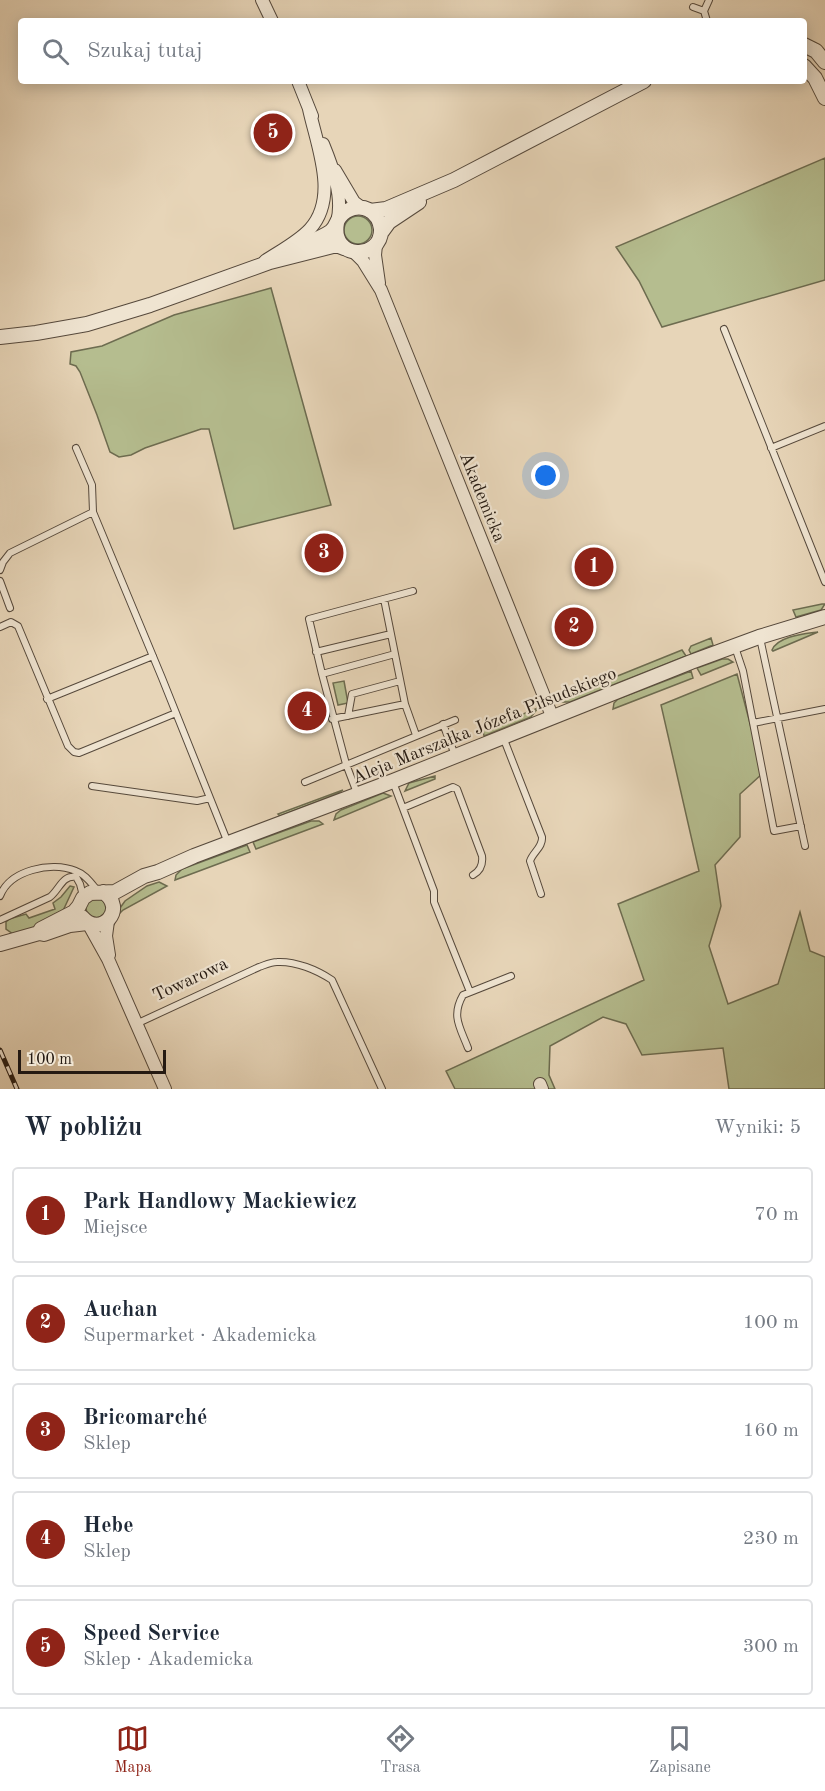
<!DOCTYPE html>
<html lang="pl">
<head>
<meta charset="utf-8">
<style>
	body { margin:0; font-family:"Old Standard TT",serif; background:#f2f2f3; color:#1f2937 }
	.scale { position:absolute; left:18px; bottom:15px; width:148px; box-sizing:border-box; padding-left:6px; border:3px solid #251a12; border-top:0; font-size:16px; line-height:21px; white-space:nowrap; color:#251a12; -webkit-text-stroke:4px #efe4d1; paint-order:stroke }
	.you { position:absolute; left:546px; top:476px; width:21px; height:21px; margin:-15px; border:4px solid #fff; border-radius:50%; background:#1a73e8; box-shadow:0 0 0 9px #1a73e833 }
	.badge { display:grid; place-items:center; width:39px; height:39px; border-radius:50%; background:#8f2418; color:#fff; font-size:20px; font-weight:700 }
	.pin { position:absolute; translate:-50% -50%; border:3px solid #fff; box-shadow:0 2px 6px #0006 }
	.list { margin:0; padding:0; list-style:none }
	h2 { display:flex; justify-content:space-between; align-items:center; height:78px; margin:0; padding:0 24px; font-size:26px }
	h2 small { font-size:20px; font-weight:400; color:#747a83 }
	.list li { display:grid; grid-template-columns:39px 1fr auto; gap:18px; align-items:center; box-sizing:border-box; height:96px; margin:0 12px 12px; padding:0 12px; border:2px solid #e0e1e3; border-radius:6px }
	.list b { display:block; font-size:22px; white-space:nowrap }
	.list p { margin:0; font-size:20px; white-space:nowrap; color:#747a83 }
	.list em { font-size:20px; font-style:normal; color:#747a83 }
	.icon { flex:none; width:33px; height:33px; fill:none; stroke:currentColor; stroke-width:2; stroke-linecap:round; stroke-linejoin:round }
	.map { position:relative; flex:none; width:825px; height:1089px; overflow:hidden }
	.search { position:absolute; background:#fff; box-shadow:0 3px 15px #0003; left:18px; right:18px; top:18px; height:66px; display:flex; align-items:center; gap:15px; box-sizing:border-box; padding:0 21px; border-radius:6px; color:#747a83; font-size:22px }
	.sheet { height:618px; background:#fff }
	nav { display:flex; justify-content:space-around; align-items:center; box-sizing:border-box; height:84px; border-top:2px solid #e0e1e3; background:#fff; font-size:16px; color:#747a83 }
	nav a { display:grid; justify-items:center; gap:3px }
	nav .on { color:#8f2418 }
	.map>svg:first-child { display:block }
	.green { fill:#b5bd8f; stroke:#6d6c50; stroke-width:1.5 }
	.lines { fill:none; stroke-linecap:round; stroke-linejoin:round }
	.service-casing { stroke:#56493c; stroke-width:8 }
	.minor-casing { stroke:#56493c; stroke-width:14 }
	.tertiary-casing { stroke:#56493c; stroke-width:16 }
	.service { stroke:#efe4d1; stroke-width:6 }
	.minor { stroke:#efe4d1; stroke-width:12 }
	.tertiary { stroke:#efe4d1; stroke-width:14 }
	.rail-casing { stroke:#251a12; stroke-width:5 }
	.rail { stroke:#efe4d1; stroke-width:3; stroke-dasharray:9; stroke-linecap:butt }
	.labels { text-anchor:middle; stroke-width:4.5; stroke-linejoin:round; paint-order:stroke }
	.street-label { font-size:18px; fill:#251a12; stroke:#efe4d1 }
</style>
</head>
<body>
<div class="map">
<svg width="825" height="1089" viewBox="0 0 825 1089">
	<rect width="100%" height="100%" fill="#e7d5b8"/>
	<filter id="stains"><feTurbulence type="fractalNoise" baseFrequency=".00333" numOctaves="4"/><feColorMatrix values="0 0 0 0 .2 0 0 0 0 .09 0 0 0 0 .02 0 0 0 .5 -.17"/></filter>
	<radialGradient id="worn" r=".72"><stop offset=".6" stop-color="#630" stop-opacity="0"/><stop offset="1" stop-color="#630" stop-opacity=".3"/></radialGradient>
	<!-- green -->
	<path class="green" d="M 825,158 L 825,280 L 662,327 L 639,281 L 616,247 Z
		M344 230a14 14 0 1 1 28 0a14 14 0 1 1-28 0Z
		M 271,288 L 331,505 L 234,529 L 209,429 L 201,429 L 145,448 L 131,455 L 119,457 L 110,452 L 97,415 L 80,372 L 76,366 L 70,364 L 71,352 L 102,346 L 174,315 Z
		M 822,604 L 825,604 L 821,610 L 796,617 L 793,610 Z
		M 818,632 L 773,651 L 772,650 C 778,636 804,634 818,632 Z
		M 711,638 L 713,645 L 691,654 L 689,650 L 691,646 Z
		M 682,650 L 686,656 L 570,702 L 563,702 L 558,700 Z
		M 722,659 L 728,659 L 733,662 L 701,675 L 697,668 Z
		M 691,671 L 693,678 L 613,709 L 614,703 L 618,699 Z
		M 737,674 L 763,773 L 740,794 L 740,837 L 715,865 L 721,906 L 709,946 L 728,1004 L 778,984 L 800,912 L 810,951 L 825,957 L 825,1089 L 729,1089 L 723,1048 L 642,1055 L 626,1024 L 603,1017 L 550,1046 L 549,1075 L 555,1089 L 455,1089 L 446,1071 L 644,980 L 618,904 L 699,871 L 661,705 Z
		M 344,681 L 348,703 L 338,705 L 333,683 Z
		M 538,708 L 531,717 L 484,736 L 483,730 Z
		M 435,776 L 435,779 L 405,791 L 409,783 Z
		M 343,790 L 337,794 L 280,816 L 278,814 Z
		M 383,793 L 391,796 L 334,820 L 336,814 L 341,810 Z
		M 311,821 L 319,821 L 323,824 L 256,849 L 253,842 Z
		M 247,845 L 250,852 L 175,880 L 176,875 L 182,869 Z
		M 159,882 L 167,886 L 123,910 L 118,915 L 111,931 L 111,925 L 120,908 L 125,901 L 147,886 Z
		M 70,886 L 74,887 L 61,915 L 27,931 L 13,934 L 6,929 L 6,922 L 9,919 L 26,914 L 29,918 L 55,909 L 53,903 L 61,897 Z
		M86 908a10 10 0 1 1 20 0a10 10 0 1 1-20 0Z"/>
	<g class="lines">
		<defs>
			<path id="service" d="M 693,7 L 704,11
				M 707,21 L 704,11 L 709,0
				M 724,329 L 825,582
				M 76,448 L 92,485 L 93,512 L 162,678 L 228,843
				M 771,448 L 825,426
				M 0,570 L 3,562 L 10,553 L 93,512
				M 0,581 L 10,608
				M 384,599 L 405,704 L 416,735
				M 0,627 L 11,622 L 18,626 L 68,746 L 74,752 L 79,753 L 176,713
				M 760,638 L 805,846
				M 735,647 L 743,671 L 774,831 L 801,826
				M 316,652 L 391,634
				M 322,674 L 309,619 L 413,591
				M 47,699 L 153,656
				M 348,716 L 352,694 L 400,681
				M 332,719 L 405,704
				M 753,723 L 825,709
				M 443,724 L 455,755
				M 503,737 L 542,837 C 543,847 533,852 530,861 L 541,894
				M 305,782 L 455,720
				M 393,782 L 434,891 L 434,902 L 470,992
				M 92,786 L 197,801 L 210,798
				M 357,793 L 346,764 L 322,674 L 395,654
				M 403,808 L 453,787 L 457,789 L 482,856 C 483,864 480,871 473,875
				M 75,875 L 80,884 L 83,896
				M 0,896 C 10,870 51,861 76,871 C 85,874 91,883 97,890
				M 0,920 L 50,897 C 60,889 62,875 76,877
				M 136,1024 L 259,967 C 265,965 271,962 277,962 C 296,961 317,970 332,980 L 382,1089
				M 468,1048 C 460,1027 451,1016 463,995 L 511,976"/>
			<path id="minor" d="M 262,0 L 272,21
				M 298,81 L 312,116
				M 323,144 C 332,166 344,197 337,222
				M 335,170 L 354,202 L 362,208
				M 376,245 L 375,255 L 379,283
				M 354,252 L 363,261 L 381,290 L 552,716
				M 265,261 C 280,251 298,242 310,229 C 339,197 317,146 309,109
				M 108,921 L 106,936 L 109,955
				M 88,923 L 108,959 L 165,1089
				M 540,1084 L 542,1089"/>
			<path id="tertiary" d="M 804,45 L 816,51 L 825,62
				M 804,66 L 815,78 L 825,98
				M 370,211 L 386,209 L 454,180 L 644,81
				M 381,233 L 389,222 L 419,202
				M 293,251 C 305,244 319,239 330,232 C 336,228 336,222 340,217 C 347,208 359,205 369,210 C 376,214 380,221 381,229 C 382,261 330,260 337,223
				M 0,337 L 36,333 L 87,324 L 150,305 L 270,262 L 333,246 L 339,246 L 344,248
				M 82,917 C 101,939 128,908 103,892
				M 39,933 L 41,929 L 74,912 L 79,906 L 83,898 L 90,893 L 115,892 L 144,876 L 158,872 L 194,856 L 393,781 L 691,662 L 759,637 L 825,617
				M 0,944 L 39,933 L 44,934 L 70,925 L 87,923"/>
		</defs>
		<!-- service casing -->
		<use href="#service" class="service-casing"/>
		<!-- minor casing -->
		<use href="#minor" class="minor-casing"/>
		<!-- tertiary casing -->
		<use href="#tertiary" class="tertiary-casing"/>
		<!-- service -->
		<use href="#service" class="service"/>
		<!-- minor -->
		<use href="#minor" class="minor"/>
		<!-- tertiary -->
		<use href="#tertiary" class="tertiary"/>
		<defs>
			<path id="rail" d="M 0,1050 L 17,1089"/>
		</defs>
		<!-- rail casing -->
		<use href="#rail" class="rail-casing"/>
		<!-- rail -->
		<use href="#rail" class="rail"/>
	</g>
	<g class="labels">
		<!-- street labels -->
		<g class="street-label">
			<text transform="translate(483 497) rotate(68)" y="6">Akademicka</text>
			<text transform="translate(484 725) rotate(-22)" y="6">Aleja Marszałka Józefa Piłsudskiego</text>
			<text transform="translate(190 979) rotate(-25)" y="6">Towarowa</text>
		</g>
	</g>
	<rect width="100%" height="100%" filter="url(#stains)"/>
	<rect width="100%" height="100%" fill="url(#worn)"/>
</svg>
<div class="scale">100 m</div>
<div class="you"></div>
<div class="pin badge" style="left:594px;top:567px">1</div>
<div class="pin badge" style="left:574px;top:627px">2</div>
<div class="pin badge" style="left:324px;top:553px">3</div>
<div class="pin badge" style="left:307px;top:711px">4</div>
<div class="pin badge" style="left:273px;top:133px">5</div>
<div class="search"><svg class="icon" aria-label="search" viewBox="0 0 24 24"><circle cx="10" cy="10" r="6"/><path d="M15 15l6 6"/></svg>Szukaj tutaj</div>
</div>
<section class="sheet">
<h2>W pobliżu<small>Wyniki: 5</small></h2>
<ul class="list">
<li><span class="badge">1</span><div><b>Park Handlowy Mackiewicz</b><p>Miejsce</p></div><em>70 m</em></li>
<li><span class="badge">2</span><div><b>Auchan</b><p>Supermarket · Akademicka</p></div><em>100 m</em></li>
<li><span class="badge">3</span><div><b>Bricomarché</b><p>Sklep</p></div><em>160 m</em></li>
<li><span class="badge">4</span><div><b>Hebe</b><p>Sklep</p></div><em>230 m</em></li>
<li><span class="badge">5</span><div><b>Speed Service</b><p>Sklep · Akademicka</p></div><em>300 m</em></li>
</ul>
</section>
<nav>
<a class="on"><svg class="icon" aria-label="map" viewBox="0 0 24 24"><path d="M3 6l6-2 6 2 6-2v14l-6 2-6-2-6 2zM9 4v14M15 6v14"/></svg>Mapa</a>
<a><svg class="icon" aria-label="directions" viewBox="0 0 24 24"><path d="M12 3l9 9-9 9-9-9zM9 14v-3h6M13 9l2 2-2 2"/></svg>Trasa</a>
<a><svg class="icon" aria-label="saved" viewBox="0 0 24 24"><path d="M7 4h10v16l-5-4-5 4z"/></svg>Zapisane</a>
</nav>
</body>
</html>
